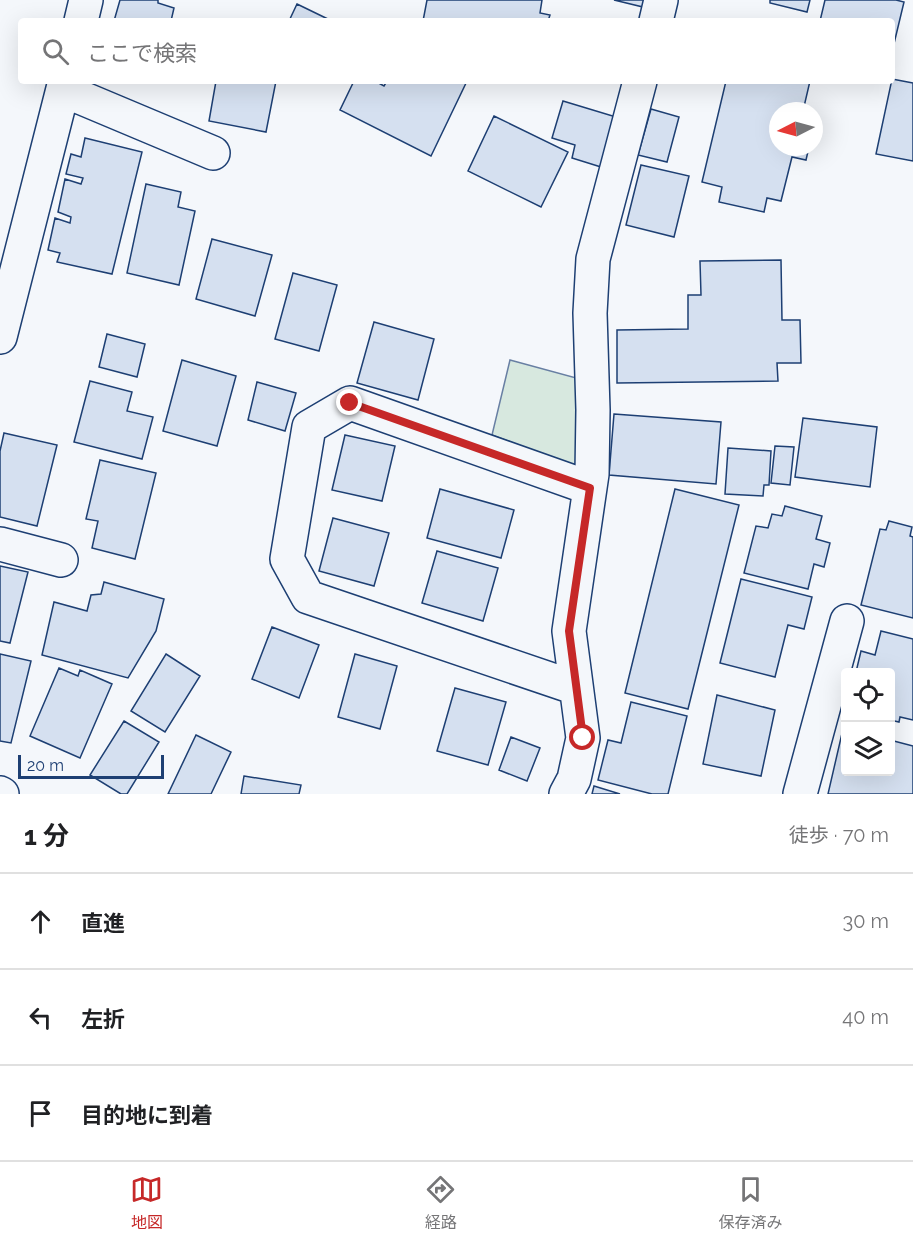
<!DOCTYPE html>
<html lang="ja">
<head>
<meta charset="utf-8">
<style>
	body { margin:0; font-family:Raleway,"Noto Sans JP",sans-serif; background:#f6f6f6; color:#202124 }
	.controls { position:absolute; right:18px; bottom:18px; display:grid; overflow:hidden; border-radius:6px; box-shadow:0 6px 24px #0002 }
	.controls button { width:54px; height:54px; display:grid; place-items:center; padding:0; border:0; border-bottom:2px solid #e0e0e0; background:#fff; color:#202124; font:30px sans-serif }
	.compass { position:absolute; left:769px; top:102px; width:54px; height:54px; border-radius:50%; background:#fff; box-shadow:0 6px 24px #0002; rotate:264deg }
	.scale { position:absolute; left:18px; bottom:15px; width:146px; box-sizing:border-box; padding-left:6px; border:3px solid #1d3f73; border-top:0; font-size:16px; line-height:21px; white-space:nowrap; color:#1d3f73; -webkit-text-stroke:4px #f4f7fb; paint-order:stroke }
	.stop { position:absolute; width:18px; height:18px; margin:-14px; border:4px solid #c62828; border-radius:50%; background:#fff }
	.stop.end { background:#c62828; border-color:#fff; box-shadow:0 2px 6px #0008 }
	.list { margin:0; padding:0; list-style:none }
	h2 { display:flex; justify-content:space-between; align-items:center; height:78px; margin:0; padding:0 24px; font-size:26px }
	h2 small { font-size:20px; font-weight:400; color:#757577 }
	.list li { display:grid; grid-template-columns:39px 1fr auto; gap:18px; align-items:center; box-sizing:border-box; height:96px; padding:0 24px; border-top:2px solid #e0e0e0 }
	.list b { display:block; font-size:22px; white-space:nowrap }
	.list em { font-size:20px; font-style:normal; color:#757577 }
	.icon { flex:none; width:33px; height:33px; fill:none; stroke:currentColor; stroke-width:2; stroke-linecap:round; stroke-linejoin:round }
	.map { position:relative; flex:none; width:913px; height:794px; overflow:hidden }
	.search { position:absolute; background:#fff; box-shadow:0 6px 24px #0002; left:18px; right:18px; top:18px; height:66px; display:flex; align-items:center; gap:15px; box-sizing:border-box; padding:0 21px; border-radius:6px; color:#757577; font-size:22px }
	.sheet { height:366px; background:#fff }
	nav { display:flex; justify-content:space-around; align-items:center; box-sizing:border-box; height:84px; border-top:2px solid #e0e0e0; background:#fff; font-size:16px; color:#757577 }
	nav a { display:grid; justify-items:center; gap:3px }
	nav .on { color:#c62828 }
	.map>svg:first-child { display:block }
	.green { fill:#d7e8df; stroke:#687fa3; stroke-width:1.5 }
	.building { fill:#d5e0f0; stroke:#1d3f73; stroke-width:1.5 }
	.lines { fill:none; stroke-linecap:round; stroke-linejoin:round }
	.minor-casing { stroke:#1d3f73; stroke-width:36 }
	.minor { stroke:#f4f7fb; stroke-width:33 }
	.route { stroke:#c62828; stroke-width:8 }
</style>
</head>
<body>
<div class="map">
<svg width="913" height="794" viewBox="0 0 913 794">
	<rect width="100%" height="100%" fill="#f4f7fb"/>
	<!-- green -->
	<path class="green" d="M 510,360 L 580,379 L 576,467 L 492,435 Z"/>
	<!-- building -->
	<path class="building" d="M 120,0 L 158,0 L 158,3 L 174,8 L 171,21 L 114,21 Z
		M 427,0 L 542,0 L 540,13 L 550,15 L 548,21 L 423,21 Z
		M 614,0 L 645,0 L 643,7 Z
		M 770,0 L 810,0 L 807,12 L 770,3 Z
		M 825,0 L 896,0 L 904,2 L 892,52 L 892,21 L 820,21 Z
		M 297,4 L 332,21 L 289,21 Z
		M 892,79 L 913,83 L 913,161 L 876,154 Z
		M 216,81 L 276,81 L 266,132 L 209,121 Z
		M 354,81 L 375,81 L 384,86 L 387,81 L 467,81 L 431,156 L 340,110 Z
		M 726,81 L 810,81 L 803,111 L 778,111 L 778,147 L 809,147 L 806,160 L 792,157 L 781,201 L 767,198 L 764,212 L 719,202 L 722,187 L 702,182 Z
		M 563,101 L 616,117 L 601,167 L 572,158 L 575,145 L 552,138 Z
		M 651,109 L 679,117 L 667,162 L 638,155 Z
		M 494,116 L 568,152 L 541,207 L 468,171 Z
		M 85,138 L 142,152 L 112,274 L 57,262 L 60,253 L 48,250 L 55,218 L 70,223 L 71,217 L 58,212 L 65,179 L 81,184 L 83,178 L 66,174 L 71,154 L 81,157 Z
		M 641,165 L 689,176 L 674,237 L 626,225 Z
		M 146,184 L 181,192 L 178,207 L 195,211 L 179,285 L 127,273 Z
		M 212,239 L 272,255 L 255,316 L 196,299 Z
		M 781,260 L 782,320 L 800,320 L 801,363 L 777,363 L 778,381 L 617,383 L 617,330 L 688,329 L 688,295 L 701,295 L 700,261 Z
		M 293,273 L 337,285 L 319,351 L 275,339 Z
		M 374,322 L 434,339 L 418,400 L 357,383 Z
		M 107,334 L 145,344 L 137,377 L 99,367 Z
		M 182,360 L 236,376 L 217,446 L 163,431 Z
		M 90,381 L 132,392 L 127,411 L 153,417 L 142,459 L 74,442 Z
		M 257,382 L 296,393 L 285,431 L 248,420 Z
		M 614,414 L 721,422 L 716,484 L 609,475 Z
		M 803,418 L 877,427 L 870,487 L 795,477 Z
		M 4,433 L 57,445 L 37,526 L 0,517 L 0,451 Z
		M 345,435 L 395,446 L 382,501 L 332,490 Z
		M 775,446 L 794,447 L 790,485 L 771,483 Z
		M 728,448 L 771,451 L 769,485 L 764,485 L 763,496 L 725,494 Z
		M 100,460 L 156,473 L 135,559 L 92,548 L 98,521 L 86,519 Z
		M 440,489 L 514,510 L 501,558 L 427,538 Z
		M 675,489 L 739,505 L 688,709 L 625,693 Z
		M 785,506 L 822,516 L 816,539 L 830,543 L 824,567 L 814,564 L 808,589 L 744,573 L 756,526 L 768,528 L 772,514 L 782,516 Z
		M 333,518 L 389,533 L 374,586 L 319,571 Z
		M 889,521 L 912,527 L 910,536 L 913,537 L 913,618 L 861,605 L 880,529 L 886,530 Z
		M 437,551 L 498,568 L 483,621 L 422,603 Z
		M 0,566 L 28,572 L 10,643 L 0,641 Z
		M 741,579 L 812,597 L 804,629 L 788,625 L 775,677 L 720,663 Z
		M 104,582 L 164,599 L 156,631 L 128,678 L 42,655 L 54,602 L 87,611 L 91,595 L 101,594 Z
		M 272,627 L 319,645 L 299,698 L 252,679 Z
		M 881,631 L 913,639 L 913,720 L 900,717 L 899,722 L 890,720 L 890,672 L 856,672 L 861,651 L 875,655 Z
		M 0,654 L 31,661 L 11,743 L 0,741 Z
		M 166,654 L 200,676 L 165,732 L 131,711 Z
		M 355,654 L 397,666 L 380,729 L 338,717 Z
		M 59,668 L 78,676 L 80,670 L 112,684 L 80,758 L 30,736 Z
		M 455,688 L 506,702 L 488,765 L 437,751 Z
		M 717,695 L 775,710 L 761,776 L 703,764 Z
		M 631,702 L 687,716 L 668,794 L 652,794 L 598,780 L 608,740 L 621,743 Z
		M 124,721 L 159,742 L 127,794 L 121,794 L 90,775 Z
		M 843,729 L 846,729 L 846,772 L 890,772 L 890,740 L 913,746 L 913,794 L 828,794 Z
		M 196,735 L 231,752 L 211,794 L 168,794 Z
		M 511,737 L 540,748 L 527,781 L 499,770 Z
		M 244,776 L 301,785 L 299,794 L 241,794 Z
		M 594,786 L 620,794 L 592,794 Z"/>
	<g class="lines">
		<defs>
			<path id="minor" d="M 81,21 L 86,0
				M 656,21 L 661,0
				M 63,90 L 213,153
				M 0,337 L 65,81
				M 0,544 L 61,560
				M 576,688 L 308,597 L 287,559 L 309,427 L 350,403 L 590,488
				M 0,793 L 2,794
				M 566,794 L 574,779 L 583,738 L 569,631 L 592,474 L 593,410 L 590,313 L 593,259 L 640,81
				M 800,794 L 847,621"/>
		</defs>
		<!-- minor casing -->
		<use href="#minor" class="minor-casing"/>
		<!-- minor -->
		<use href="#minor" class="minor"/>
	</g>
	<g class="lines">
		<!-- route -->
		<path class="route" d="M 350,403 L 590,488 L 569,631 L 583,738"/>
	</g>
</svg>
<div class="controls">
<button><svg class="icon" aria-label="locate" viewBox="0 0 24 24"><circle cx="12" cy="12" r="6"/><path d="M12 2v4M12 18v4M2 12h4M18 12h4"/></svg></button>
<button><svg class="icon" aria-label="layers" viewBox="0 0 24 24"><path d="M12 4l9 5-9 5-9-5zM3 14l9 5 9-5"/></svg></button>
</div>
<svg class="compass" viewBox="-18 -18 36 36"><path d="M0-13l5 13h-10z" fill="#e53935"/><path d="M0 13l5-13h-10z" fill="#757577"/></svg>
<div class="scale">20 m</div>
<div class="stop" style="left:583px;top:738px"></div>
<div class="stop end" style="left:350px;top:403px"></div>
<div class="search"><svg class="icon" aria-label="search" viewBox="0 0 24 24"><circle cx="10" cy="10" r="6"/><path d="M15 15l6 6"/></svg>ここで検索</div>
</div>
<section class="sheet">
<h2>1 分<small>徒歩 · 70 m</small></h2>
<ul class="list">
<li><svg class="icon" aria-label="ahead" viewBox="0 0 24 24"><path d="M12 20V5M6 11l6-6 6 6"/></svg><div><b>直進</b></div><em>30 m</em></li>
<li><svg class="icon" aria-label="left" viewBox="0 0 24 24"><path d="M17 20v-9H6M10 6l-5 5 5 5"/></svg><div><b>左折</b></div><em>40 m</em></li>
<li><svg class="icon" aria-label="arrive" viewBox="0 0 24 24"><path d="M6 21V4h12l-3 4 3 4H6"/></svg><div><b>目的地に到着</b></div></li>
</ul>
</section>
<nav>
<a class="on"><svg class="icon" aria-label="map" viewBox="0 0 24 24"><path d="M3 6l6-2 6 2 6-2v14l-6 2-6-2-6 2zM9 4v14M15 6v14"/></svg>地図</a>
<a><svg class="icon" aria-label="directions" viewBox="0 0 24 24"><path d="M12 3l9 9-9 9-9-9zM9 14v-3h6M13 9l2 2-2 2"/></svg>経路</a>
<a><svg class="icon" aria-label="saved" viewBox="0 0 24 24"><path d="M7 4h10v16l-5-4-5 4z"/></svg>保存済み</a>
</nav>
</body>
</html>
